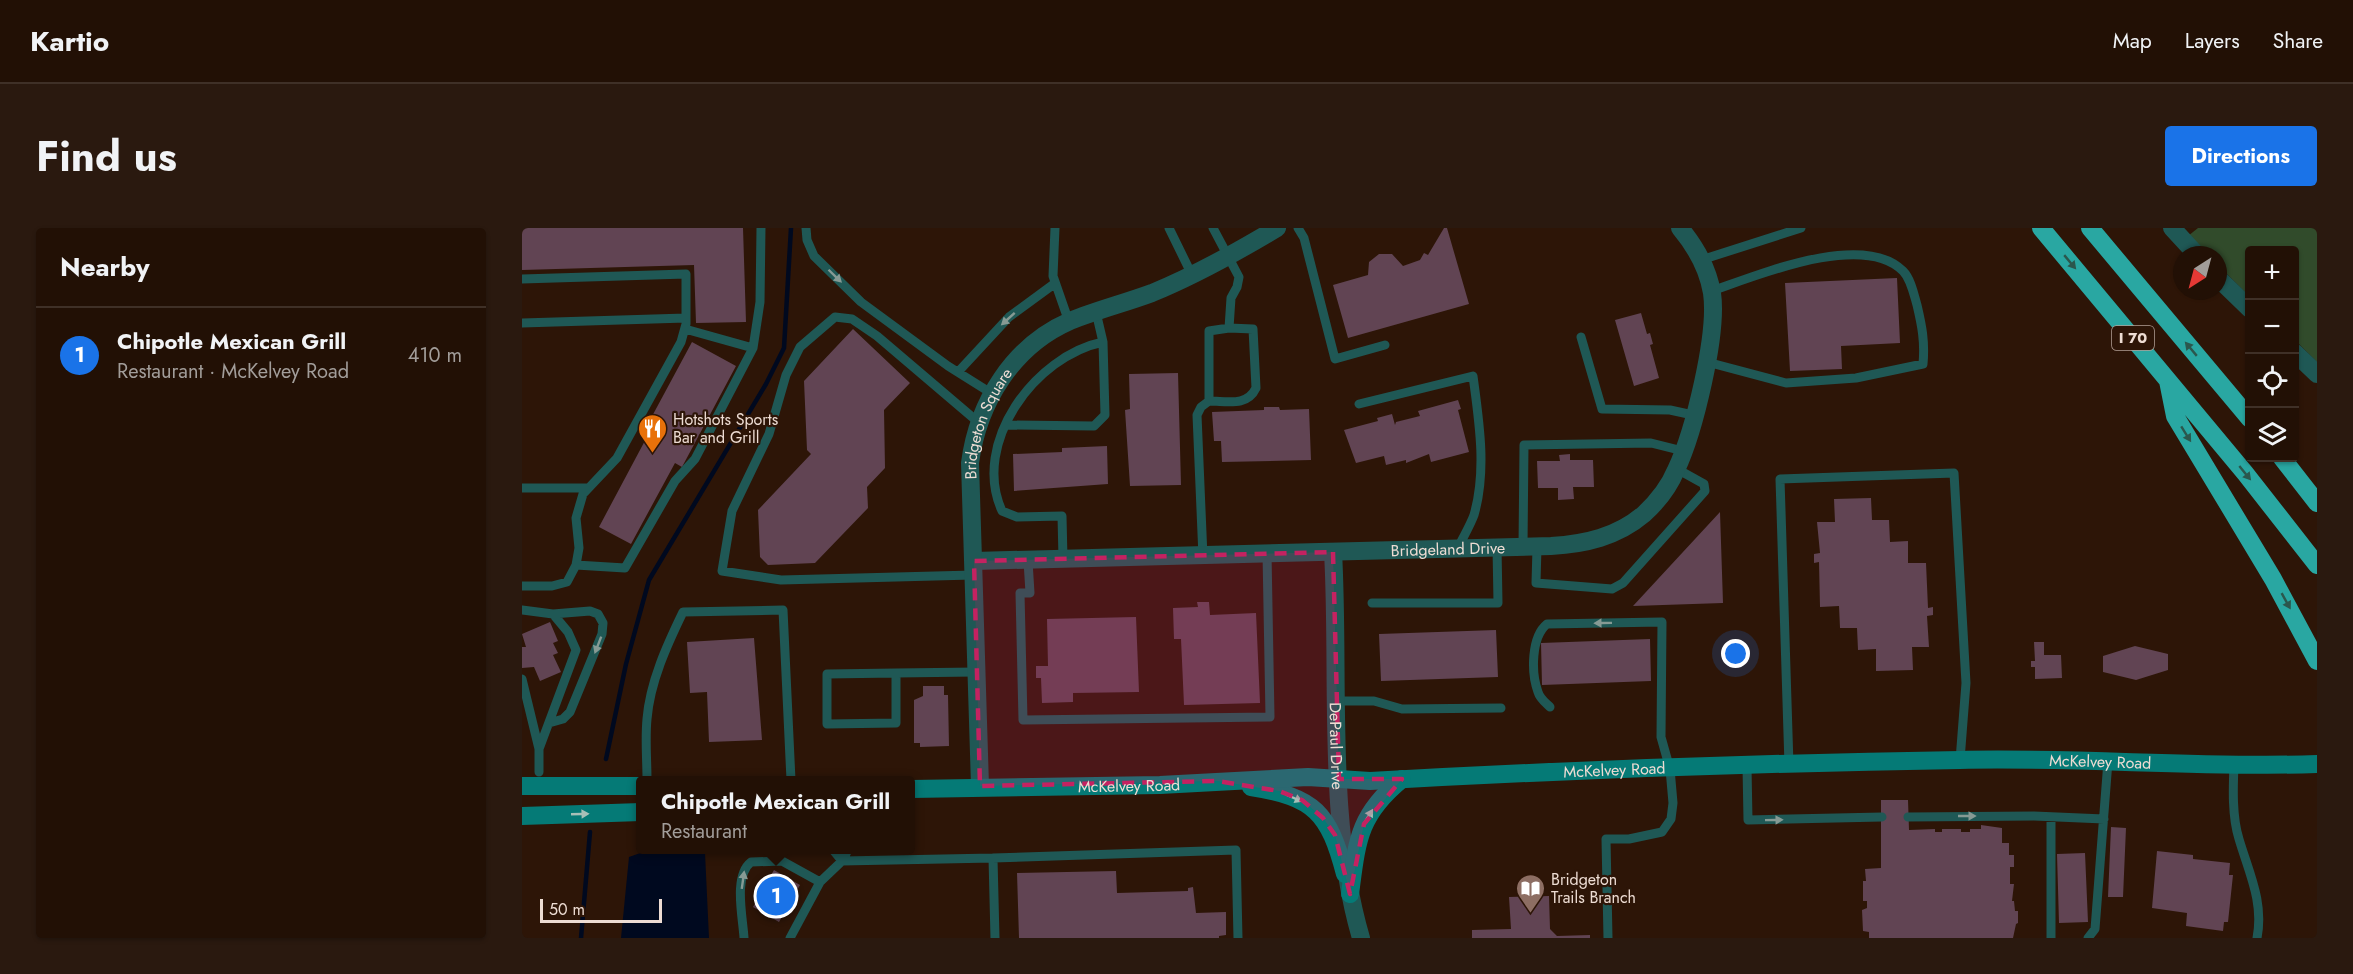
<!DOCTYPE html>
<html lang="en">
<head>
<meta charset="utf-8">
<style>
	body { margin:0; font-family:Jost,sans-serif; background:#2a190f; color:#f1f3f6 }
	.controls { position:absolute; right:18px; top:18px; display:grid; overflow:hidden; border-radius:6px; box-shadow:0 2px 4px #0004 }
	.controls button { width:54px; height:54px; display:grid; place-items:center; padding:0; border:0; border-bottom:2px solid #3f3027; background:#221005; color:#f1f3f6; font:30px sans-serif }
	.compass { position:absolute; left:1651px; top:18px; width:54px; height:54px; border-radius:50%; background:#221005; box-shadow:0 2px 4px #0004; rotate:216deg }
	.scale { position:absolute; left:18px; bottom:15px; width:122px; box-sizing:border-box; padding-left:6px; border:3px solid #eddcd3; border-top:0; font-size:16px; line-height:21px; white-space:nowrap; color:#eddcd3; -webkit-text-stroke:4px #2d1507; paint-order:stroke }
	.you { position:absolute; left:1214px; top:426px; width:21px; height:21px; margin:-15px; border:4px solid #fff; border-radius:50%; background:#1a73e8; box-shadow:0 0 0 9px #1a73e833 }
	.badge { display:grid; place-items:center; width:39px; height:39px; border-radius:50%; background:#1a73e8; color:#fff; font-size:20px; font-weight:700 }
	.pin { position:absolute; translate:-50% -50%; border:3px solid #fff; box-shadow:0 2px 6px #0006 }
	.popup { position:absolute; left:114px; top:548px; width:279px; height:78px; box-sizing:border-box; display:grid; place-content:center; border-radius:6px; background:#221005; filter:drop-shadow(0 2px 4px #0005); font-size:20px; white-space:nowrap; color:#a29d9a }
	.popup b { font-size:22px; color:#f1f3f6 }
	.popup::after { content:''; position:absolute; left:50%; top:100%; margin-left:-12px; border:12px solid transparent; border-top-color:#221005 }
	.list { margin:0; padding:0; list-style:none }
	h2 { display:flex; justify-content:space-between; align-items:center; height:78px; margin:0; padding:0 24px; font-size:26px }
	h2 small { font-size:20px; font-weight:400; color:#a29d9a }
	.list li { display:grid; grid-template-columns:39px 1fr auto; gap:18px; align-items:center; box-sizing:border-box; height:96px; padding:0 24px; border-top:2px solid #3f3027 }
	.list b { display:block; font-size:22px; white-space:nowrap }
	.list p { margin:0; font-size:20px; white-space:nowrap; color:#a29d9a }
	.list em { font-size:20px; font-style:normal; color:#a29d9a }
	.icon { flex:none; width:33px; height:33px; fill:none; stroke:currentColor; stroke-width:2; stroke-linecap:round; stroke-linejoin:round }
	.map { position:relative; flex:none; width:1795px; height:710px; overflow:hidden; border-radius:6px }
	header { display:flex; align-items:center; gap:36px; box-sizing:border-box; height:84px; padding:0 30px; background:#221005; border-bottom:2px solid #3f3027 }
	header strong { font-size:28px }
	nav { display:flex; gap:33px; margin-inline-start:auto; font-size:21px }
	.intro { display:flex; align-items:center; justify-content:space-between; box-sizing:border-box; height:144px; padding:0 36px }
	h1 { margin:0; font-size:42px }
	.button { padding:15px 27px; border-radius:6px; background:#1a73e8; color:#fff; font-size:21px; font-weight:700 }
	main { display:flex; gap:36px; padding:0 36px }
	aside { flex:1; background:#221005; border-radius:6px; box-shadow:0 2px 4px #0004 }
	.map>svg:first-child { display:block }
	.green { fill:#314b2b }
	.water { fill:#00091f }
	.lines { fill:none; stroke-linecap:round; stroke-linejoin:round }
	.stream { stroke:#00091f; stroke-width:4.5 }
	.building { fill:#614453 }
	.lane { stroke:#1f5855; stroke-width:9 }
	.street { stroke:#1f5855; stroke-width:18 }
	.secondary { stroke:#057a76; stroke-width:18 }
	.highway { stroke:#29a7a2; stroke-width:18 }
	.oneway { fill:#2b574d }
	.oneway2 { fill:#869a94 }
	.oneway3 { fill:#a7bfb7 }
	.marked { fill:#c42261; fill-opacity:0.2; stroke:#c42261; stroke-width:4.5; stroke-dasharray:12 8; stroke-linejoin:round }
	.labels { text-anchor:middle; stroke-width:4.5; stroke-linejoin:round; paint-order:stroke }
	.shield { fill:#2d1507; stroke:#b3a096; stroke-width:1.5 }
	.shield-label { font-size:15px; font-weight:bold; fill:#eddcd3 }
	.poi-label { font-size:16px; fill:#eddcd3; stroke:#2d1507; text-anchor:start }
	.street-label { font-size:16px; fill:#eddcd3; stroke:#2d1507 }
</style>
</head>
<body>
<header>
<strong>Kartio</strong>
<nav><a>Map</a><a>Layers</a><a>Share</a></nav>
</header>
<div class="intro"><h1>Find us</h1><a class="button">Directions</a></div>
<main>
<aside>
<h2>Nearby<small></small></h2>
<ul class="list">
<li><span class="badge">1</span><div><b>Chipotle Mexican Grill</b><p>Restaurant · McKelvey Road</p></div><em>410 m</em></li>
</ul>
</aside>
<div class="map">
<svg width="1795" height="710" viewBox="0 0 1795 710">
	<rect width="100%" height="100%" fill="#2d1507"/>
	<!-- green -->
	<path class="green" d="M 1676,0 L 1795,0 L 1795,134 L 1773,112 L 1772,22 L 1728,22 L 1727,68 L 1696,37 L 1696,27 L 1686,27 L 1666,8 Z"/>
	<!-- water -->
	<path class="water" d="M 127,622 L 162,622 L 183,625 L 187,710 L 99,710 L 107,629 Z"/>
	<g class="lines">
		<!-- stream -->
		<path class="stream" d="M 84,531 L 104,436 L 127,352 L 244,156 L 262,120 L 269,0
			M 59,710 L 68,604"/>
	</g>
	<!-- building -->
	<path class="building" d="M 0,0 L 221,0 L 224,94 L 174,95 L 172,37 L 0,42 Z
		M 922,0 L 925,0 L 947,76 L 826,110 L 811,57 L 846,47 L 847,34 L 857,26 L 870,26 L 881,38 L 898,32 L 902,25 L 906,27 Z
		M 1375,50 L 1378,115 L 1319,118 L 1320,141 L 1268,143 L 1263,55 Z
		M 1119,85 L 1125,106 L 1128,105 L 1131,116 L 1128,117 L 1137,150 L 1112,158 L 1093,92 Z
		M 331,101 L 388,155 L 362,182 L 363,240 L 345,259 L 346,280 L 293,335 L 246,337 L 238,329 L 236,282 L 289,226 L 285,222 L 282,153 Z
		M 170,114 L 214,138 L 160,239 L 153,235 L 109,316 L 77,299 L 126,207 L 121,205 Z
		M 656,145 L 659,257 L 608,258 L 603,182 L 608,181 L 607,146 Z
		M 936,172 L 939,181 L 936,182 L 947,224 L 909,234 L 907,226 L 884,235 L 884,232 L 864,237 L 862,228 L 834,235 L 822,202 L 856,193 L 855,190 L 870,186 L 873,197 L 874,194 L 898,188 L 896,183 Z
		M 742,179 L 757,179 L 758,182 L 787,181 L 789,232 L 700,234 L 699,213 L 692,213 L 690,184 L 742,182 Z
		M 585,218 L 586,256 L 492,263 L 491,226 L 540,224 L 540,220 Z
		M 1048,226 L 1048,232 L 1071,232 L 1072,259 L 1051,259 L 1052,271 L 1036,272 L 1036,260 L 1016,260 L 1015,233 L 1038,233 L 1037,227 Z
		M 1349,270 L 1350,292 L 1367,292 L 1368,314 L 1386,313 L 1386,335 L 1404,335 L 1406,380 L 1411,379 L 1411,387 L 1405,388 L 1407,419 L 1390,419 L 1391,442 L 1354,443 L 1354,421 L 1336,422 L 1335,400 L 1318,400 L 1317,378 L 1298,379 L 1297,334 L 1292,335 L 1292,326 L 1298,325 L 1295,294 L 1313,294 L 1312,271 Z
		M 1198,284 L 1201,375 L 1111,378 Z
		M 675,374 L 687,374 L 688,387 L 734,385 L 738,475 L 662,477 L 659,411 L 652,411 L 651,380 L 676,379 Z
		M 614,389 L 617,464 L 551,465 L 551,474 L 520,475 L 519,450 L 514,450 L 514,438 L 526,438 L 525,391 Z
		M 28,394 L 36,413 L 31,415 L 36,425 L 31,427 L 39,444 L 18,453 L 12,439 L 0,440 L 0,419 L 4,419 L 0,406 Z
		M 974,402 L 976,449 L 859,453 L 857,406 Z
		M 232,410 L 240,512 L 187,514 L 185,464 L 168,465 L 165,414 Z
		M 1128,411 L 1129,453 L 1020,457 L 1019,415 Z
		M 1512,414 L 1522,414 L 1522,427 L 1539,427 L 1540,450 L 1513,451 L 1513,439 L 1509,439 L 1509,433 L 1513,433 Z
		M 1613,418 L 1646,426 L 1646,442 L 1614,452 L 1581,444 L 1581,428 Z
		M 401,458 L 422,458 L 422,467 L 426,467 L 427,518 L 398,519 L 398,515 L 392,515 L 392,472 L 401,468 Z
		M 1359,572 L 1386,572 L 1387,602 L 1413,601 L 1413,604 L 1420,604 L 1420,601 L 1439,601 L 1439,604 L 1448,604 L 1448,601 L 1459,601 L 1459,597 L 1480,600 L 1480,615 L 1487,615 L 1487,627 L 1492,627 L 1492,639 L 1488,639 L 1488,656 L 1492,656 L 1490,673 L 1492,673 L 1493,683 L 1496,683 L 1496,695 L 1494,696 L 1491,710 L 1347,710 L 1347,704 L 1341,703 L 1340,682 L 1345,680 L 1345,673 L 1341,673 L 1341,653 L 1344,653 L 1343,641 L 1359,640 Z
		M 1589,599 L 1604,600 L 1601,669 L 1586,669 Z
		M 1635,623 L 1671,627 L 1671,631 L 1708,635 L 1707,647 L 1711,647 L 1706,694 L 1702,694 L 1701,703 L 1664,698 L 1665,685 L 1630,680 Z
		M 1563,625 L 1566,694 L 1537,695 L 1535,626 Z
		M 252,642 L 278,657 L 257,694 L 231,679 Z
		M 594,643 L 595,665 L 666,663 L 666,660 L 671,659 L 674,685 L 704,684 L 704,707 L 697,708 L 697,710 L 497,710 L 495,645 Z
		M 1027,668 L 1028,701 L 1035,708 L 1068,707 L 1068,710 L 950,710 L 950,702 L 989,701 L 987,669 Z"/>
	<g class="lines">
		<!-- lane -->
		<path class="lane" d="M 284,0 L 285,12 L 292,28 L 339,74 L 426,138 L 469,165
			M 533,0 L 531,48 L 547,94
			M 647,0 L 670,47
			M 776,0 L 782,10 L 813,131 L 863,117
			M 1179,32 L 1279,0
			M 0,51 L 164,46 L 164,96 L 159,114 L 95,230 L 61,266 L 54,290 L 57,320 L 54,337 L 45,354 L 30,358 L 0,358
			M 0,95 L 164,90
			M 163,101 L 231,120
			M 1059,109 L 1080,181 L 1148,182 L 1171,187
			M 1185,134 L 1264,155 L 1334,150 L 1401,136 C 1403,114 1400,98 1395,77 C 1392,67 1389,51 1381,43 C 1341,3 1236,47 1190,63
			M 436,144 L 487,89 L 532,56
			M 687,173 C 705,173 725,179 734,160 L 731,101 L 707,100
			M 837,176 L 951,148 C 957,193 965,242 952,287 C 948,298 941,309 936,320
			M 485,197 L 572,198 L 583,187 L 581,114
			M 0,260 L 66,260
			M 1001,319 L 1002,217 L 1129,215 L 1161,223
			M 1015,319 L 1014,355 L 1090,361 L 1101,355 L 1183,263 L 1182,256 L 1155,241
			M 681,329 L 675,187 L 679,179 L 687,173 L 687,103 L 707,100 L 709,70 L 715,59 L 717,49 L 691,0
			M 541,331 L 540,288 L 495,289 L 480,283 C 449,215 513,128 581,114 L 574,84
			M 506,333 L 508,365 L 498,365 L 501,492 L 748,489 L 745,325
			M 54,337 L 103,340 L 153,253 L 173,231 L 231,120 L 238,74 L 239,0
			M 451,347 L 259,352 L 200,343 L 210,283 L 247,206 L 264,147 L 278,119 L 313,89 L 330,91 L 355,108 L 456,194
			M 850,375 L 976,375 L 975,319
			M 0,382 L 31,386 L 46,404 L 54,422 L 17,521
			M 374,445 L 305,446 L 305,496 L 374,495 L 374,445 L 454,444
			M 0,451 L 17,521 L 17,544
			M 814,473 L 852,473 L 880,481 L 979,480
			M 1028,479 C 1024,475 1018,471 1016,464 C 1009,445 1009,409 1025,396 L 1140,394 L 1139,509 L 1148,541 L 1151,575 L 1149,591 L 1140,604 L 1107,611 L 1084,611 L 1086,710
			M 27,495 L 41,491 L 48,484 L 80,406 L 81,395 L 76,386 L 68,383 L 31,386
			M 1267,537 L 1258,251 L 1432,245 L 1444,455 L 1438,532
			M 1712,537 C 1711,560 1710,589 1717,611 C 1727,645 1742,674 1735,710
			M 1225,539 L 1226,592 L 1360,589
			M 125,552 C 125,532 123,511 125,491 C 128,454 145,417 161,384 L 261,382 L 269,552
			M 1386,589 L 1512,588 L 1582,591
			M 311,622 L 320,633
			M 471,630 L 714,622 L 716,710
			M 320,633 L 471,630 L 473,710
			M 222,710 C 221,690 211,648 229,634 L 260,633 L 298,654
			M 268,710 L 298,654 L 320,633 L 326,622
			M 1529,710 L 1529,590
			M 1566,710 L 1573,701 L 1586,533"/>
		<!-- street -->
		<g class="street">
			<path d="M 1650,0 L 1675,27"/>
			<path d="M 1696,50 L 1728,81"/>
			<path d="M 1772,124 L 1795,146"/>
			<path id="s1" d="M 811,324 C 818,447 804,592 839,710"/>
			<path id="s2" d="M 452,333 L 1029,318 C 1063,316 1095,309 1122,286 C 1135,274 1147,259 1154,242 C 1172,204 1196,106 1190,65 C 1186,41 1173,18 1158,0"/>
			<path id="s3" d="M 458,558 L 448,235 C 456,174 491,118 548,93 C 575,82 603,75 630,65 C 674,47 715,24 755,0"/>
		</g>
		<!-- secondary -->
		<g class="secondary">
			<path d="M 0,558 L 119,558"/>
			<path d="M 729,559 C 793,569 807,585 823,646"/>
			<path id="s4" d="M 389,561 L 638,557 L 786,549 L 848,553 C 1044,542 1241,535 1438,532 C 1557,529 1676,540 1795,536"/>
			<path d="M 0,588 L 119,584"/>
			<path d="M 828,666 C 835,613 836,587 880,551"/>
		</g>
		<!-- highway -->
		<path class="highway" d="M 1519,0 L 1723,245 L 1795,337
			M 1568,0 L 1728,191
			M 1646,153 L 1653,188 L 1751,351 L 1795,433
			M 1760,230 L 1795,275"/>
	</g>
	<!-- one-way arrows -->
	<defs><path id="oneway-solid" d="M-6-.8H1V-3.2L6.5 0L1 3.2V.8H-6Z" transform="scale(1.5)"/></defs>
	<g class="oneway">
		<use href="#oneway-solid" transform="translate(1548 34) rotate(50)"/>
		<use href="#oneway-solid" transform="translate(1669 121) rotate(-130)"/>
		<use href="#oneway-solid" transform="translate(1664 206) rotate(58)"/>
		<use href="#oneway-solid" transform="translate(1723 245) rotate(51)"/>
		<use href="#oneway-solid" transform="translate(1764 373) rotate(61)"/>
	</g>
	<g class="oneway2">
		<use href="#oneway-solid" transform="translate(313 48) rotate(44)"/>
		<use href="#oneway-solid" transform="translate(486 91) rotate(138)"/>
		<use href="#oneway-solid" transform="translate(1081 395) rotate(179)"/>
		<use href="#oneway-solid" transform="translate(76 417) rotate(111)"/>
		<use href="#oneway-solid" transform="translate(1445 588)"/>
		<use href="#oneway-solid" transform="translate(1252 592) rotate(-1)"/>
		<use href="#oneway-solid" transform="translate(221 652) rotate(-82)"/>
	</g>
	<g class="oneway3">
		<use href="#oneway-solid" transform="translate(772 570) rotate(23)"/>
		<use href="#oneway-solid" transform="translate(58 586) rotate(-2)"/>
		<use href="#oneway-solid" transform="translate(846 589) rotate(-59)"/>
	</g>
	<!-- marked area -->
	<path class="marked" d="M 811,324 L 817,551 L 880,551 L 842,596 L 828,666 L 813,607 L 801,590 L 780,572 L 757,563 L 695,553 L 458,558 L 452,333 Z"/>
	<!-- icons -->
	<defs>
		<symbol id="restaurant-pin" viewBox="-11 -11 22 30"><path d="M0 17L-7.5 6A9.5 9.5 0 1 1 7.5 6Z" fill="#e8710a" stroke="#2d1507"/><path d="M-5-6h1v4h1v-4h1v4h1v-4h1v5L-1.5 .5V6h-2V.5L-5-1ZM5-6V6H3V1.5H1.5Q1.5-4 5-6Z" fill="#fff"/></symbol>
		<symbol id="library-pin" viewBox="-11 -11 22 30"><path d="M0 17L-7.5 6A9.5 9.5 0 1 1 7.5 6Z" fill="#8d6e63" stroke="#2d1507"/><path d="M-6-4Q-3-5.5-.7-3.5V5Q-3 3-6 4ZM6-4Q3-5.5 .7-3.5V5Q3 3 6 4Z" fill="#fff"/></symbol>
	</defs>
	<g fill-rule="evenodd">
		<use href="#restaurant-pin" x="114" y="184" width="33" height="45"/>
		<use href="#library-pin" x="992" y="644" width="33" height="45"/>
	</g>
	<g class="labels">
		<!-- shield labels -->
		<rect class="shield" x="1590" y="98" width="42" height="24" rx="4.5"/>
		<g class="shield-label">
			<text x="1611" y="115">I 70</text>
		</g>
		<!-- poi labels -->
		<g class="poi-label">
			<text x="151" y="197">Hotshots Sports<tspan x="151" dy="18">Bar and Grill</tspan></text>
			<text x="1029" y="657">Bridgeton<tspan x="1029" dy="18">Trails Branch</tspan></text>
		</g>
		<!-- street labels -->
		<g class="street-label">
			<text dy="6" stroke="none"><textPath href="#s3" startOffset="366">Bridgeton Square</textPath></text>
			<text dy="6" stroke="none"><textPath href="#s2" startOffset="474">Bridgeland Drive</textPath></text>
			<text dy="6" stroke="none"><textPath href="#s1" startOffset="194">DePaul Drive</textPath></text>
			<text dy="6" stroke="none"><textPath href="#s4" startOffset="1190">McKelvey Road</textPath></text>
			<text dy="6" stroke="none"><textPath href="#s4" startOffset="704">McKelvey Road</textPath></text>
			<text dy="6" stroke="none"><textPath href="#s4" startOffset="218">McKelvey Road</textPath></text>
		</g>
	</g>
</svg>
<div class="controls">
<button>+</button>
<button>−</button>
<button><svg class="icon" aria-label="locate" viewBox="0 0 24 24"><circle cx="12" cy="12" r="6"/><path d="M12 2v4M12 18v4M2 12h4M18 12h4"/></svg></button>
<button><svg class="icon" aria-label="layers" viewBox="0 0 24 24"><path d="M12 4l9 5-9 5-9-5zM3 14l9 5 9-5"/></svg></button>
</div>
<svg class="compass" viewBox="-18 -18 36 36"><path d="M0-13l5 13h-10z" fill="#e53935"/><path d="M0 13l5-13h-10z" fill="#a29d9a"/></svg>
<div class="scale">50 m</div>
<div class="you"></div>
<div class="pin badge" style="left:254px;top:668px">1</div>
<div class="popup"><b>Chipotle Mexican Grill</b>Restaurant</div>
</div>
</main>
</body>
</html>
